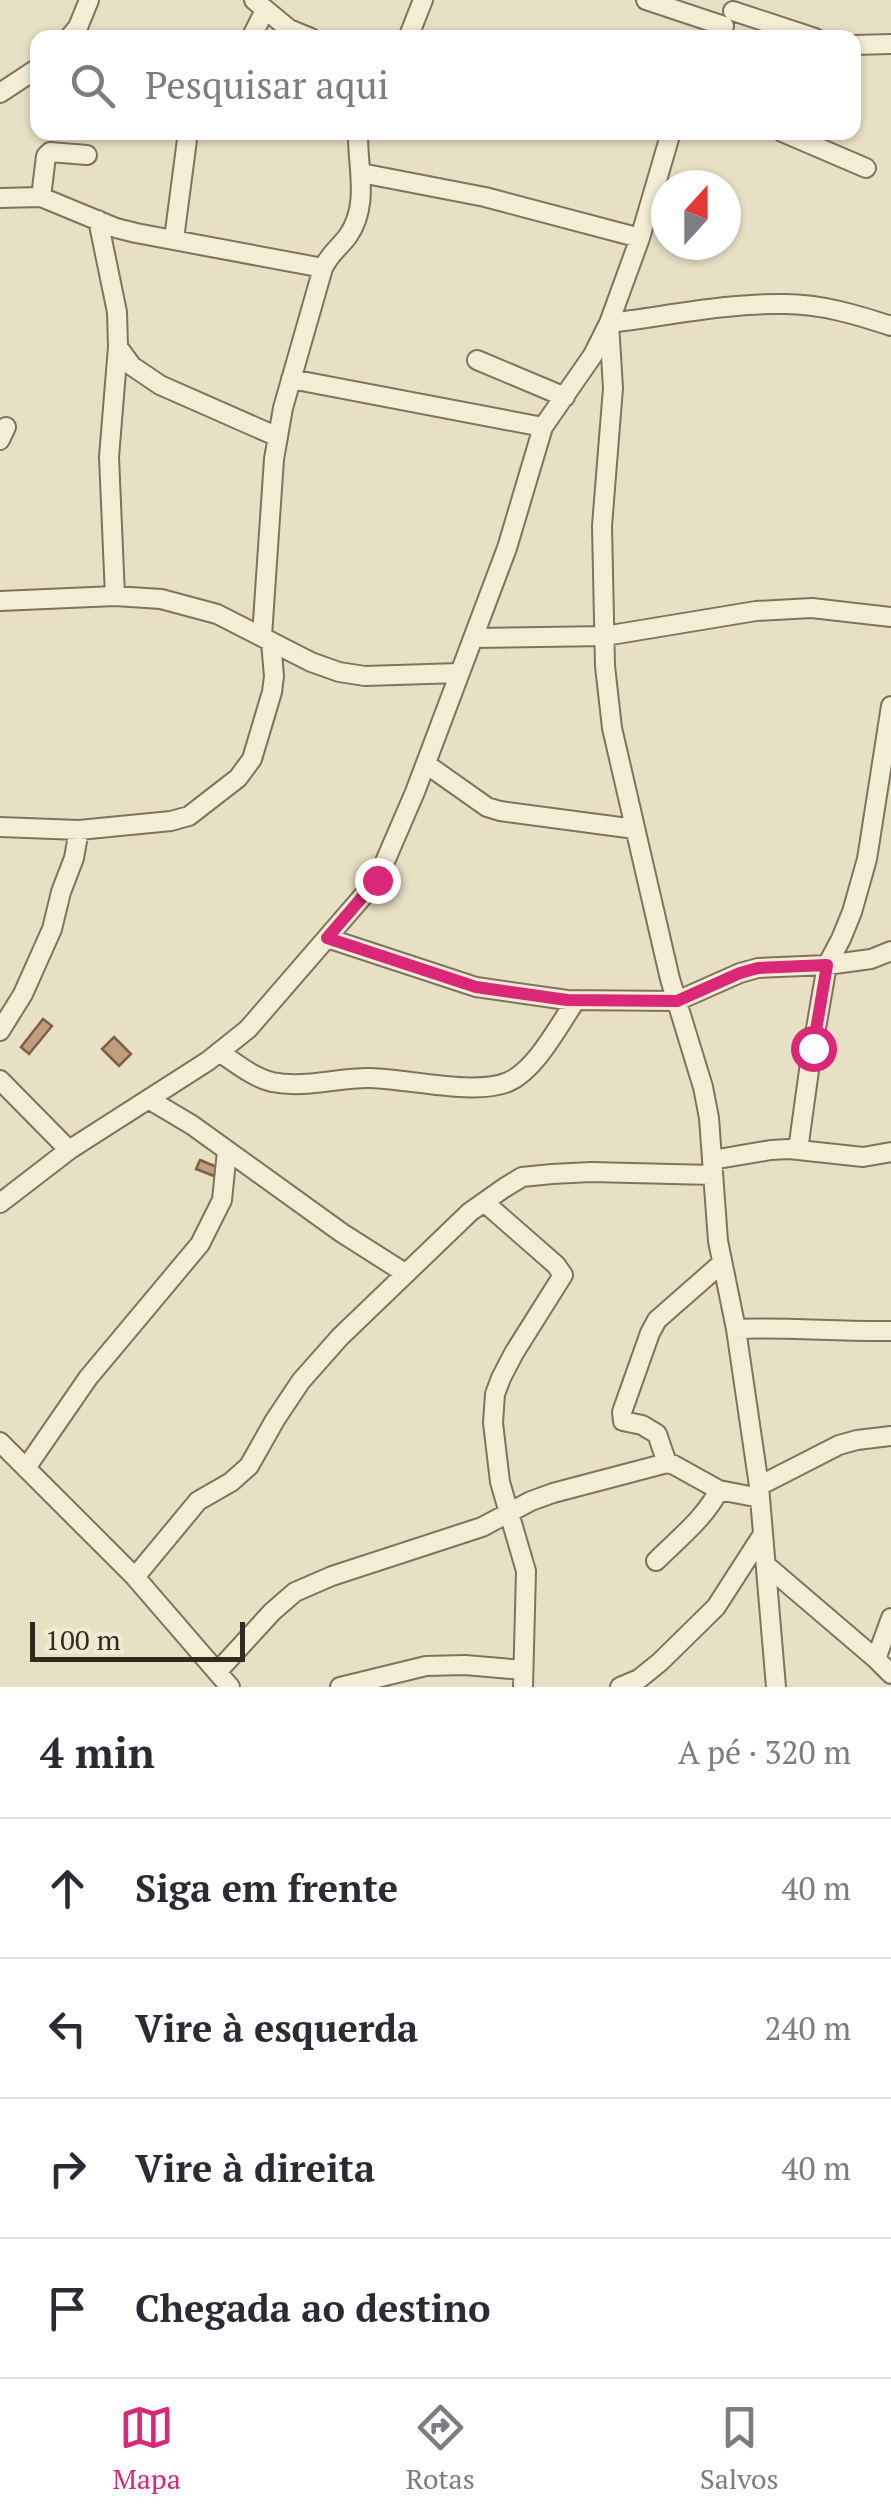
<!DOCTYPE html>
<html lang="pt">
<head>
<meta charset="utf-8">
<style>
	body { margin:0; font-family:"PT Serif",serif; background:#f2f2f3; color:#2b2b33 }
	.compass { position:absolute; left:651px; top:170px; width:90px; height:90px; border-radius:50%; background:#fff; box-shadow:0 2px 8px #0004; rotate:21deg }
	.scale { position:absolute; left:30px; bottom:25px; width:215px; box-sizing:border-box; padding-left:10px; border:5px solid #32291f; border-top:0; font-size:28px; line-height:35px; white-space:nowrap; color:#32291f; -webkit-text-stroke:8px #f0ead2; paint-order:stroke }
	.stop { position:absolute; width:30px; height:30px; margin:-22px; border:8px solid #db2777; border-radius:50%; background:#fff }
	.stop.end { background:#db2777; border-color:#fff; box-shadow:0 2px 10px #0008 }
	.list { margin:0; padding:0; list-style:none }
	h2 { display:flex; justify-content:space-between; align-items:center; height:130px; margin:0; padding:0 40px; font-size:42px }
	h2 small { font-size:32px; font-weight:400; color:#7c7c81 }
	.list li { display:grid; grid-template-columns:65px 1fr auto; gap:30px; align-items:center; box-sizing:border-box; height:140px; padding:0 40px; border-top:2px solid #e1e1e2 }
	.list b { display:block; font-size:38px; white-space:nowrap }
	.list em { font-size:32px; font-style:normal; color:#7c7c81 }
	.icon { flex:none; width:55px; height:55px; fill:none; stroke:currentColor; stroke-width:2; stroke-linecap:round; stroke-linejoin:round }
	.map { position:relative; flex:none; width:891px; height:1687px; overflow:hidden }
	.search { position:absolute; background:#fff; box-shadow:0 2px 8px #0004; left:30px; right:30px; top:30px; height:110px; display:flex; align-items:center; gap:25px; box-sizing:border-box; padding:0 35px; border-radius:20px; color:#7c7c81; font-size:38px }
	.sheet { height:690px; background:#fff }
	nav { display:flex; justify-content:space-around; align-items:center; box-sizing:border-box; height:140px; border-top:2px solid #e1e1e2; background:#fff; font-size:28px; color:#7c7c81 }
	nav a { display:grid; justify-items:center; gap:5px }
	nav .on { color:#db2777 }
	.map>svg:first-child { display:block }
	.building { fill:#c19f7e; stroke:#7c5f45; stroke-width:2.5 }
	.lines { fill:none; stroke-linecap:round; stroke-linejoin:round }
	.minor-casing { stroke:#80725c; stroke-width:22 }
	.minor { stroke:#f4edd6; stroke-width:18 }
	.route { stroke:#db2777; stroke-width:12 }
</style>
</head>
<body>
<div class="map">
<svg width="891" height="1687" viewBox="0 0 891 1687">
	<rect width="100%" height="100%" fill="#e8e0c4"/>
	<!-- building -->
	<path class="building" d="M 43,1019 L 52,1026 L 29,1054 L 21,1047 Z
		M 114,1037 L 131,1054 L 119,1066 L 102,1049 Z
		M 200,1160 L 217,1167 L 214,1176 L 196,1169 Z"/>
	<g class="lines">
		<defs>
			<path id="minor" d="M 254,0 L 289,29 L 311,38
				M 646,0 L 724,26
				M 733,11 L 815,38
				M 69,38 L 78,27 L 89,0
				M 251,38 L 265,10
				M 408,38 L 423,0
				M 854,45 L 891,44
				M 0,93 L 38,68
				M 671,132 L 640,238 L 609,323 L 613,388 L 602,526 L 605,666 L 612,728 L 670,979 L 703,1087 L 709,1118 L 718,1241 L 736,1329 L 759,1486 L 776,1687
				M 782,132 L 866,168
				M 361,173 L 485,197 L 640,238
				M 41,197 L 46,156 L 50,152 L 87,155
				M 0,198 L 41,197 L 116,228 L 136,233 L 323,268
				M 98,220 L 117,312 L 118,347 L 109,457 L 115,596
				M 174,239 L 188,132
				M 118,347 L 132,366 L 160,385 L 278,437
				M 477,360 L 565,397
				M 291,379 L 543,427
				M 0,440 L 6,427
				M 0,601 L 115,596 L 161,599 L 217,614 L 311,662 L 339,672 L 365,676 L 459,673
				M 262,636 L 274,459 L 283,408 L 323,268 C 331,252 339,248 348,236 C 370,204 357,167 358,132
				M 473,638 L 605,636 L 756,611 L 812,608 L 891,617
				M 426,764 L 487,807 L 500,811 L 635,829
				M 0,827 L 79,830 L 171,821 L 189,816 L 238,778 L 252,759 L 272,692 L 274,676 L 271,642
				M 327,938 L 476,987 L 567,1000 L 677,1001 L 740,973 L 758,968 L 827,965 L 871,959 L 891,951
				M 0,1031 L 23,994 L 52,929 L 61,892 L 74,858 L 79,830
				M 219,1052 C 236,1063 252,1077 272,1082 C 306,1089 338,1077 371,1078 C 408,1079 475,1096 508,1082 C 536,1070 559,1025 576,1000
				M 0,1080 L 69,1150
				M 150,1100 L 192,1125 L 342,1233 L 405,1273
				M 798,1150 L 810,1063 L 827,965 L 841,939 L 852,912 L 867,859 L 891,706
				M 712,1160 L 771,1150 L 789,1149 L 863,1157 L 891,1152
				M 484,1202 L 556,1265 L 563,1275 L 514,1353 L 501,1378 L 495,1394 L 493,1423 L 500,1482 L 526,1571 L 523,1687
				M 0,1203 L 69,1150 L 208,1061 L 248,1029 L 377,880 L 415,792 L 507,548 L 543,427 L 593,355 L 609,323 C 667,316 727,303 785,304 C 822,304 857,315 891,326
				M 736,1329 C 788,1327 839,1332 891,1331
				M 0,1442 L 135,1577 L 230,1687
				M 667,1463 L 657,1434 L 642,1425 L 623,1421 L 622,1412 L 650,1333 L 657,1320 L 722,1263
				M 26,1468 L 88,1378 L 200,1244 L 222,1200 L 227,1151
				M 759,1486 L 839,1445 L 857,1440 L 891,1436
				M 656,1561 C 678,1539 705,1518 719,1490
				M 766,1565 L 876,1659 L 891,1674
				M 135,1577 L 198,1501 L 231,1482 L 249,1466 L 275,1420 L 301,1381 L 340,1337 L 470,1212 L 504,1188 L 522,1177 L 552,1174 L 591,1172 L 712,1175
				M 876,1659 L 891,1618
				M 218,1671 L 272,1612 L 295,1592 L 332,1576 L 482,1527 L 531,1501 L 553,1493 L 667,1463 L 674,1465 L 719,1490 L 760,1498
				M 340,1687 L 426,1666 L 465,1665 L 523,1670
				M 620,1687 L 639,1679 L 660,1662 L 716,1607 L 763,1534"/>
		</defs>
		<!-- minor casing -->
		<use href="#minor" class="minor-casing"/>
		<!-- minor -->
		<use href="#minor" class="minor"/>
	</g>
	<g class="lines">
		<!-- route -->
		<path class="route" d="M 377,880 L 327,938 L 476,987 L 567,1000 L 677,1001 L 740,973 L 758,968 L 827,965 L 813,1048"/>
	</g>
</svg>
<svg class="compass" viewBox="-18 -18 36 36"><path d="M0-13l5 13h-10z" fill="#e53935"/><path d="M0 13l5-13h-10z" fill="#7c7c81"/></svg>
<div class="scale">100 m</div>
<div class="stop" style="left:813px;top:1048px"></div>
<div class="stop end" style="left:377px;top:880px"></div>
<div class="search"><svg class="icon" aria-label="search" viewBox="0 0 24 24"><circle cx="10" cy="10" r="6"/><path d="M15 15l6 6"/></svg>Pesquisar aqui</div>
</div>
<section class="sheet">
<h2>4 min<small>A pé · 320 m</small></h2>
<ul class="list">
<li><svg class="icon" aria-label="ahead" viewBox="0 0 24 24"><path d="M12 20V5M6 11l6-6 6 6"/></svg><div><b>Siga em frente</b></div><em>40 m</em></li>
<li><svg class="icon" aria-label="left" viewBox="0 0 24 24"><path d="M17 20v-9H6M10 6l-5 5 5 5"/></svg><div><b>Vire à esquerda</b></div><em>240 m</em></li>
<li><svg class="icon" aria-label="right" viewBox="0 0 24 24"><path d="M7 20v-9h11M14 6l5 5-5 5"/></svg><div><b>Vire à direita</b></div><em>40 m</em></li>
<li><svg class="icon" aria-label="arrive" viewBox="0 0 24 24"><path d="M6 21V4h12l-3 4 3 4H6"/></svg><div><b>Chegada ao destino</b></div></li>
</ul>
</section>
<nav>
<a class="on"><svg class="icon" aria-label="map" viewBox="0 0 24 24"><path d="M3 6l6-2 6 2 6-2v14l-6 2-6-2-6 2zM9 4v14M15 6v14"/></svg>Mapa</a>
<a><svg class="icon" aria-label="directions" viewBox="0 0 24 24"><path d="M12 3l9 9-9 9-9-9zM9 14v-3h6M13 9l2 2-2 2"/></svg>Rotas</a>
<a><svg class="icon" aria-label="saved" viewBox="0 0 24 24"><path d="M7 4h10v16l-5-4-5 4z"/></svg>Salvos</a>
</nav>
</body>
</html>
